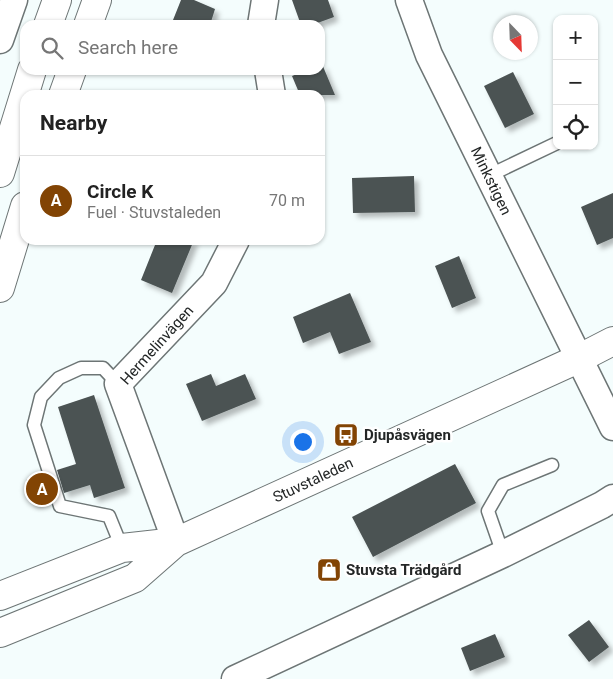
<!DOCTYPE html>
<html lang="en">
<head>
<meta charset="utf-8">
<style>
	body { margin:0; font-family:Roboto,sans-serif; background:#f2f2f2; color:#222 }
	.controls { position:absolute; right:15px; top:15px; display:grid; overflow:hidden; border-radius:10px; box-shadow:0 1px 4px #0004 }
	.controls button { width:45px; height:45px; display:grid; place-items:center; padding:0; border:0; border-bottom:1px solid #e0e0e0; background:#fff; color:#222; font:25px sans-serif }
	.compass { position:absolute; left:493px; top:15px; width:45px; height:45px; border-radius:50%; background:#fff; box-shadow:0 1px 4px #0004; rotate:157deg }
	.you { position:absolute; left:302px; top:441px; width:18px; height:18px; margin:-12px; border:4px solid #fff; border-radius:50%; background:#1a73e8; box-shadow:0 0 0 8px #1a73e833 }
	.badge { display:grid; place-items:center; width:32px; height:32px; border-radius:50%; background:#824404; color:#fff; font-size:16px; font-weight:700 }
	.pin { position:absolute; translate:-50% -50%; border:2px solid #fff; box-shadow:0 1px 5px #0006 }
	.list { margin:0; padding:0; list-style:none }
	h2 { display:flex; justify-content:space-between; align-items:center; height:65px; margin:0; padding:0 20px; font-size:21px }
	h2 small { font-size:16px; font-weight:400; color:#767676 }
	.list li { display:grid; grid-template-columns:32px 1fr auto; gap:15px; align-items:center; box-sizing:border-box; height:90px; padding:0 20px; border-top:1px solid #e0e0e0 }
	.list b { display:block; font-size:19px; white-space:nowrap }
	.list p { margin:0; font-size:16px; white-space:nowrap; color:#767676 }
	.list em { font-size:16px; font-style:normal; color:#767676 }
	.icon { flex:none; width:28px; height:28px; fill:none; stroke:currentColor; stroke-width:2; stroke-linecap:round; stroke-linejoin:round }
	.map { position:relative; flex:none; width:613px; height:679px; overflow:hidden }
	.search { position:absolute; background:#fff; box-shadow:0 1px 4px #0004; left:20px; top:20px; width:305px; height:55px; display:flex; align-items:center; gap:12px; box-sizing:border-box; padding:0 18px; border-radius:15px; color:#767676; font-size:19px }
	.panel { position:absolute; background:#fff; box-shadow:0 1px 4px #0004; left:20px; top:90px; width:305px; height:155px; border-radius:15px }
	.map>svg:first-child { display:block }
	.building { fill:#4c5353; filter:url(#shadow) }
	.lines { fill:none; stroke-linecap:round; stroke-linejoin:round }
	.lane-casing { stroke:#6d7575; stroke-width:15 }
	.street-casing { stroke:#6d7575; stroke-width:29 }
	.secondary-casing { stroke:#6d7575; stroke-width:30 }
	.primary-casing { stroke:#6d7575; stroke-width:30 }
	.lane { stroke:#fff; stroke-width:12 }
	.street { stroke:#fff; stroke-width:26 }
	.secondary { stroke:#fff; stroke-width:28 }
	.primary { stroke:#fff; stroke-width:28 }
	.labels { text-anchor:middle; stroke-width:5; stroke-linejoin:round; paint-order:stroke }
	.street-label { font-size:15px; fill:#232626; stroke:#fff }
	.poi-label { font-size:15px; font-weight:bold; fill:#232626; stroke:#fff; text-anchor:start }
</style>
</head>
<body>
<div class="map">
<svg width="613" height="679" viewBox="0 0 613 679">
	<defs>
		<filter id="shadow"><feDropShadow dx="4.5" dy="4.5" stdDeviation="2.5" flood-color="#0004"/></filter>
	</defs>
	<rect width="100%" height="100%" fill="#f4fdfd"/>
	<!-- building -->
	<path class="building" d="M 181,0 L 194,0 L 215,9 L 210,25 L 171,25 Z
		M 292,0 L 328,0 L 334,17 L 312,25 L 301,25 Z
		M 320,64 L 322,64 L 335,95 L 300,95 L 292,76 L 307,70 L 320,70 Z
		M 513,72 L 534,114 L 505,128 L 484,86 Z
		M 414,176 L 415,212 L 353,213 L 352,178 Z
		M 613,193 L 613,238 L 597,245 L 581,207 Z
		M 157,240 L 194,240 L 172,293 L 141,280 Z
		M 459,256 L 476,298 L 452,308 L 435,266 Z
		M 350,293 L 371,342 L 339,354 L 330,332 L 303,343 L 293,317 Z
		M 211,374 L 216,386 L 245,374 L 256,399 L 202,421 L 186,384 Z
		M 94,395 L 125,488 L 94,498 L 90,485 L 64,493 L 57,470 L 76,464 L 58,407 Z
		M 455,464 L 476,503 L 373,557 L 352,517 Z
		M 42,475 L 49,498 L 33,503 L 26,480 Z
		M 589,620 L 609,647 L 589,662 L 568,635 Z
		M 495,634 L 505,657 L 470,671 L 461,648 Z"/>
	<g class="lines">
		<defs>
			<path id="lane" d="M 488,176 L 557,143
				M 118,384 L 103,368 L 81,368 L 59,378 L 41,397 L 34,425 L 60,506 L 109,516 L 122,548
				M 503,554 L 488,511 L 503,485 L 552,465"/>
			<path id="street" d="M 409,0 L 429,55 L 613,427
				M 261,25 L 265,0
				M 0,40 L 14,0
				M 268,70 L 272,95
				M 176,542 L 118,384 L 214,283 L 236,240
				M 235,679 L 503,554 L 602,505 L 613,498"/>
			<path id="secondary" d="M 0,596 L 122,548 L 176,542
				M 0,633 L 135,578 L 176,542 L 580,358 L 613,341"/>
			<path id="primary" d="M 48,25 L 57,0
				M 88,25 L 97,0
				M 63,95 L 72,70
				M 0,173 L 32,70
				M 0,288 L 25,206"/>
		</defs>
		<!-- lane casing -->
		<use href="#lane" class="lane-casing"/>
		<!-- street casing -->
		<use href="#street" class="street-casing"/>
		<!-- secondary casing -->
		<use href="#secondary" class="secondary-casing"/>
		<!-- primary casing -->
		<use href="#primary" class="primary-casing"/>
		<!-- lane -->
		<use href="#lane" class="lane"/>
		<!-- street -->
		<use href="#street" class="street"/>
		<!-- secondary -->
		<use href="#secondary" class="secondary"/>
		<!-- primary -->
		<use href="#primary" class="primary"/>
	</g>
	<!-- icons -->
	<defs>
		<symbol id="bus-square" viewBox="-11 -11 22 22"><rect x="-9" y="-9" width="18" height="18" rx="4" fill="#824404" stroke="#fff"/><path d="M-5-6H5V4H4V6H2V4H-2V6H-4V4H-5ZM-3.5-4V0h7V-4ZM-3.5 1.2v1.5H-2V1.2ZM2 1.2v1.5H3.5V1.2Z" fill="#fff"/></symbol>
		<symbol id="shop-square" viewBox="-11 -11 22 22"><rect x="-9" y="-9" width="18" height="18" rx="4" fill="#824404" stroke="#fff"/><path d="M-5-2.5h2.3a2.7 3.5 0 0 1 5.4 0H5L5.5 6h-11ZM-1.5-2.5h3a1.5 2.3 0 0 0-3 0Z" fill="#fff"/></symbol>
	</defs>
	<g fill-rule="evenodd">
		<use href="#bus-square" x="332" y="421" width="28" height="28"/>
		<use href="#shop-square" x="315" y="556" width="28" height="28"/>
	</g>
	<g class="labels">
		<!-- street labels -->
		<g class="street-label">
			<text transform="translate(491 181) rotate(64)" y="5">Minkstigen</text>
			<text transform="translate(157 345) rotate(-48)" y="5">Hermelinvägen</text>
			<text transform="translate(313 480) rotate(-25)" y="5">Stuvstaleden</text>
		</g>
		<!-- poi labels -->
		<g class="poi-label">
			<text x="364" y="440">Djupåsvägen</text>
			<text x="346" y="575">Stuvsta Trädgård</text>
		</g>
	</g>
</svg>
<div class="controls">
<button>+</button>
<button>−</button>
<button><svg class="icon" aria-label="locate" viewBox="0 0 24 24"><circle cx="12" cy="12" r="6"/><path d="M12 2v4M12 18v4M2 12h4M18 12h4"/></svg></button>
</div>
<svg class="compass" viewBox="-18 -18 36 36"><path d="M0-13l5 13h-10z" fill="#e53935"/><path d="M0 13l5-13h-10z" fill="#767676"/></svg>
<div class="you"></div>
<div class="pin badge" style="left:42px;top:489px">A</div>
<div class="search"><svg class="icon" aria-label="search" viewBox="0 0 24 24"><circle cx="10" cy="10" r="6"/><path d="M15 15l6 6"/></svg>Search here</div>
<section class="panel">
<h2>Nearby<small></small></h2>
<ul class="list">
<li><span class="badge">A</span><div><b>Circle K</b><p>Fuel · Stuvstaleden</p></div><em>70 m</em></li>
</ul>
</section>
</div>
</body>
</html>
